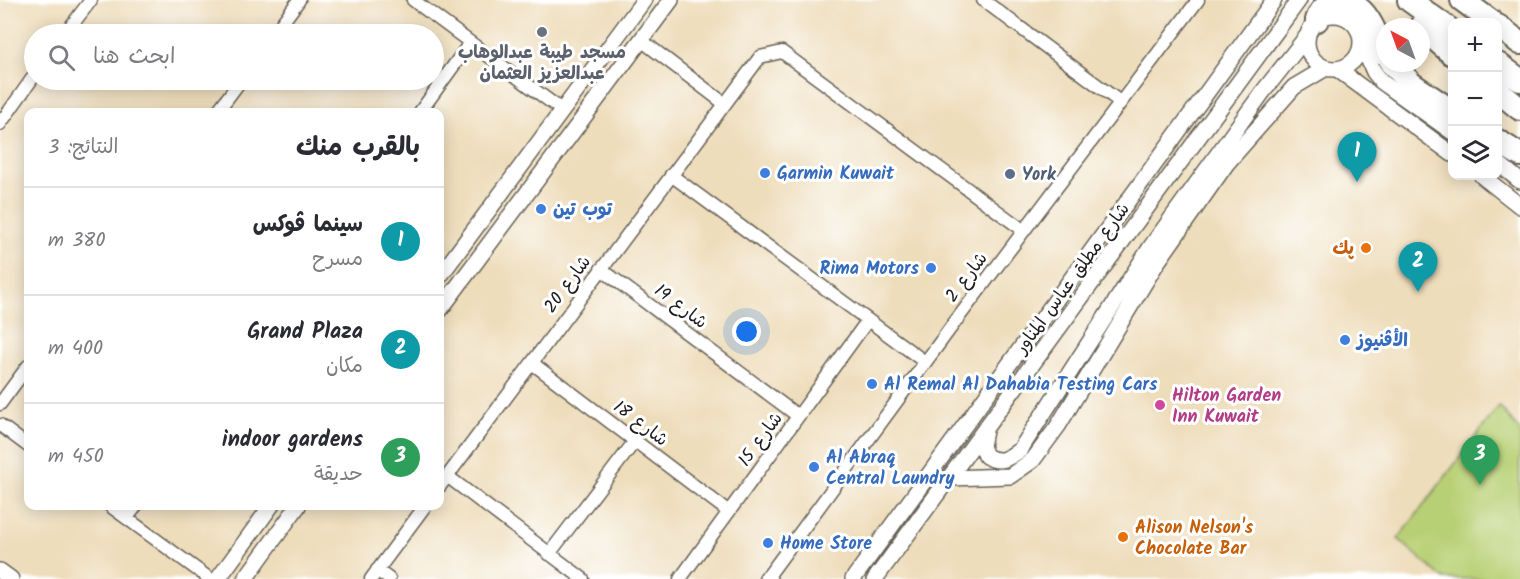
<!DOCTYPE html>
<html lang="ar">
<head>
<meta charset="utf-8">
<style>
	body { margin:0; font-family:Kalam,"Playpen Sans Arabic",sans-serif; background:#f2f2f3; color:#2b2b33; direction:rtl }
	.controls { position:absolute; right:18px; top:18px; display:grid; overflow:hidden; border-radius:12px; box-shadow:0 3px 15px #0003 }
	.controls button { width:54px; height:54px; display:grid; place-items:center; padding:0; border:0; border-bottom:2px solid #e1e1e2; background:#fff; color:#2b2b33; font:30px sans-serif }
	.compass { position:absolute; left:1376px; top:18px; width:54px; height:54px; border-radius:50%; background:#fff; box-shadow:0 3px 15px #0003; rotate:319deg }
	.you { position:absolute; left:747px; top:332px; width:21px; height:21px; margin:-15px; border:4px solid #fff; border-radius:50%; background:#1a73e8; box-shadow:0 0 0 9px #1a73e833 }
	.badge { display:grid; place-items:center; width:39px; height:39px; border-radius:50%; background:#d1495b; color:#fff; font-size:20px; font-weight:700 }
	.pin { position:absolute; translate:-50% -50px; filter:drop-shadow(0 2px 3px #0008) }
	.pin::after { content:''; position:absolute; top:32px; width:21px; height:18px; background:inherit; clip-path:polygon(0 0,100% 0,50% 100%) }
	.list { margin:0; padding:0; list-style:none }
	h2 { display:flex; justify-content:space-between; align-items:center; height:78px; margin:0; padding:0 24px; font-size:26px }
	h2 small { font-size:20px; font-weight:400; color:#7c7c81 }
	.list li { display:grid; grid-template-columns:39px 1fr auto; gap:18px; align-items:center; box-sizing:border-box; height:108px; padding:0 24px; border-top:2px solid #e1e1e2 }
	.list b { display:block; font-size:22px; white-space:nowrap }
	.list p { margin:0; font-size:20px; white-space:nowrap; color:#7c7c81 }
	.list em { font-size:20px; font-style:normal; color:#7c7c81 }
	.icon { flex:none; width:33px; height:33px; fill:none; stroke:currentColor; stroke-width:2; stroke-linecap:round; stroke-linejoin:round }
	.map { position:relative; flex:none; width:1520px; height:579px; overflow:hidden; direction:ltr }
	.search { position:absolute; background:#fff; box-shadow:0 3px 15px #0003; left:24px; top:24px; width:420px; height:66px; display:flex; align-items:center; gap:15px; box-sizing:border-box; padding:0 21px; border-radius:33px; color:#7c7c81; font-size:22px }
	.panel { position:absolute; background:#fff; box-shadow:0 3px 15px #0003; left:24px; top:108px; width:420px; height:402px; border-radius:12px; direction:rtl }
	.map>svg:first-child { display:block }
	.green { fill:#b8d075; stroke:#6a7648; stroke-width:1.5 }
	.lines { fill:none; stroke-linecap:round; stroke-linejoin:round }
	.minor-casing { stroke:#666054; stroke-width:15 }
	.tertiary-casing { stroke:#666054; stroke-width:18 }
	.motorway-casing { stroke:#666054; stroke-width:26 }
	.minor { stroke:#fff; stroke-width:12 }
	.tertiary { stroke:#fff; stroke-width:15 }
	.motorway { stroke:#fff; stroke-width:22 }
	.worship-dot { fill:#6b7280; stroke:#fff; stroke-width:2 }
	.shop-dot { fill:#3f7fe0; stroke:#fff; stroke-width:2 }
	.service-dot { fill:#5c6f8a; stroke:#fff; stroke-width:2 }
	.food-dot { fill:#e8710a; stroke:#fff; stroke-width:2 }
	.hotel-dot { fill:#d1479c; stroke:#fff; stroke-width:2 }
	.labels { text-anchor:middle; stroke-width:6; stroke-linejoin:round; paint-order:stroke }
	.worship-label { font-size:18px; font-weight:bold; fill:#5b616d; stroke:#fff }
	.shop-label { font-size:18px; font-weight:bold; fill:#366cbe; stroke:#fff; text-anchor:start }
	.service-label { font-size:18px; font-weight:bold; fill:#4e5e75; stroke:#fff; text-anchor:start }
	.food-label { font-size:18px; font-weight:bold; fill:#c56008; stroke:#fff; text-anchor:end }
	.street-label { font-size:18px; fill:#1c1c1c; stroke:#fff }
	.hotel-label { font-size:18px; font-weight:bold; fill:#b23c85; stroke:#fff; text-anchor:start }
</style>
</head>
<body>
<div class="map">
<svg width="1520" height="579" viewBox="0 0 1520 579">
	<rect width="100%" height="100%" fill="#fff"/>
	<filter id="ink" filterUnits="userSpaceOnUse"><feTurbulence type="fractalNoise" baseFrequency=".0167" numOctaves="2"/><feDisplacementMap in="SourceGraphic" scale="12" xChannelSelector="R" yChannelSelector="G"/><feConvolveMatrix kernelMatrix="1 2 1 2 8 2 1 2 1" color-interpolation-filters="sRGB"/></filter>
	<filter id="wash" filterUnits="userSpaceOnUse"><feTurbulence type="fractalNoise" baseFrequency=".008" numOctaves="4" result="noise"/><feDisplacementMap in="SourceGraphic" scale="24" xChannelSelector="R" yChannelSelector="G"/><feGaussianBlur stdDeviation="1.35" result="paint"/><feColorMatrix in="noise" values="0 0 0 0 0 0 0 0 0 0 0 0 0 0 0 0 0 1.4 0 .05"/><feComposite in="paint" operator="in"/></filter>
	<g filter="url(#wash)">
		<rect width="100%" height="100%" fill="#edb"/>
		<!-- green -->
		<path class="green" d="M 1499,406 L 1520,431 L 1520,579 L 1444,579 L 1398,539 Z"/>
	</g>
	<g filter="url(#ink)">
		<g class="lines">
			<defs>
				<path id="minor" d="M 413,0 L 563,111
					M 983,0 L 1120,102
					M 65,34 L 91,0
					M 274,34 L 299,0
					M 641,40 L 725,104
					M 217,112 L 241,80
					M 420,112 L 470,43
					M 0,124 L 34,76
					M 671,175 L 925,362
					M 601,269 L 798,416
					M 532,363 L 729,512
					M 0,404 L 28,366
					M 0,425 L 28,446
					M 447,476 L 583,579
					M 440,486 L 760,57 L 782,52 L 1023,230
					M 110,506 L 210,579
					M 127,518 L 136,506
					M 549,554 L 635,441
					M 377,570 L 389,579
					M 371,579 L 425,506
					M 680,579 L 868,320
					M 766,579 L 952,326 L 1198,0"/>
				<path id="tertiary" d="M1307 42a27 27 0 1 1 54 0a27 27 0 1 1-54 0Z
					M 1361,43 L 1374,72 L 1382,82 L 1452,132
					M 1337,69 L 1452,154
					M 1498,163 L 1520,181
					M 1482,176 L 1520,206
					M 440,276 L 644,0
					M 440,310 L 671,0
					M 985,431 L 982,446 L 986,456 C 1000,464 1007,459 1020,450 L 1150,248 L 1262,93 L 1307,36
					M 950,478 L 1010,476 L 1033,460 L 1058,426 L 1156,264 L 1227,163 L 1294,87 L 1326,68
					M 0,571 L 11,579
					M 767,578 L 769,579
					M 218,579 L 271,506
					M 245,579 L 298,506
					M 853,579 L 1274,0
					M 875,579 L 1299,0"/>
				<path id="motorway" d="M 1409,0 L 1452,31
					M 1462,0 L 1492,22
					M 1317,20 C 1320,11 1326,3 1337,2 C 1367,0 1375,33 1385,54
					M 1498,26 L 1520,43
					M 1421,27 L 1452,54
					M 1391,63 L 1412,84 L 1452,111
					M 1498,64 L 1520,80
					M 1498,91 L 1520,109
					M 1498,141 L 1520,155"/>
			</defs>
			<!-- minor casing -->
			<use href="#minor" class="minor-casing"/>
			<!-- tertiary casing -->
			<use href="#tertiary" class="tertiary-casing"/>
			<!-- motorway casing -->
			<use href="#motorway" class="motorway-casing"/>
			<!-- minor -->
			<use href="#minor" class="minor"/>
			<!-- tertiary -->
			<use href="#tertiary" class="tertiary"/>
			<!-- motorway -->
			<use href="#motorway" class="motorway"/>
		</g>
	</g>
	<!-- markers -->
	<circle class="worship-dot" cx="542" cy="32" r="6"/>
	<g class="shop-dot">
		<circle cx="765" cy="173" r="6"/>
		<circle cx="541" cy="209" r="6"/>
		<circle cx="931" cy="268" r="6"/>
		<circle cx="1345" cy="340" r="6"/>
		<circle cx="872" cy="384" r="6"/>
		<circle cx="814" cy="467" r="6"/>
		<circle cx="768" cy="543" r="6"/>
	</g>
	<circle class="service-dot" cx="1010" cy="174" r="6"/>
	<g class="food-dot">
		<circle cx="1366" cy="248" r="6"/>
		<circle cx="1123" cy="537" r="6"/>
	</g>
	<circle class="hotel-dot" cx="1160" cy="405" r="6"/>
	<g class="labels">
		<!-- worship labels -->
		<g class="worship-label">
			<text x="542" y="58">مسجد طيبة عبدالوهاب<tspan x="542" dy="21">عبدالعزيز العثمان</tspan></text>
		</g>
		<!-- shop labels -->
		<g class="shop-label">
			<text x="777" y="179">Garmin Kuwait</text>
			<text x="553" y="215">توب تين</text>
			<text x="919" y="274" text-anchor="end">Rima Motors</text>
			<text x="1357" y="346">الأڤنيوز</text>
			<text x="884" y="390">Al Remal Al Dahabia Testing Cars</text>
			<text x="826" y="463">Al Abraq<tspan x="826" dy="21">Central Laundry</tspan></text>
			<text x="780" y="549">Home Store</text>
		</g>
		<!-- service labels -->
		<g class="service-label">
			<text x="1022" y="180">York</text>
		</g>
		<!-- food labels -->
		<g class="food-label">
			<text x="1354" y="254">پك</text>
			<text x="1135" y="533" text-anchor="start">Alison Nelson's<tspan x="1135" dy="21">Chocolate Bar</tspan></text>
		</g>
		<!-- street labels -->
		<g class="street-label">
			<text transform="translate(966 277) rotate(-53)" y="6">شارع 2</text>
			<text transform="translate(1072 278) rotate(-54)" y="6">شارع مطلق عباس المناور</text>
			<text transform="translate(567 284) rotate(-54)" y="6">شارع 20</text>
			<text transform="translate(681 306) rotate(37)" y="6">شارع 19</text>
			<text transform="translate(641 423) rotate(37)" y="6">شارع 18</text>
			<text transform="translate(760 439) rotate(-54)" y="6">شارع 15</text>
		</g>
		<!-- hotel labels -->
		<g class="hotel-label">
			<text x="1172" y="401">Hilton Garden<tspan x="1172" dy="21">Inn Kuwait</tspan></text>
		</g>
	</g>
</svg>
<div class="controls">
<button>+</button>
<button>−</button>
<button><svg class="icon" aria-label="layers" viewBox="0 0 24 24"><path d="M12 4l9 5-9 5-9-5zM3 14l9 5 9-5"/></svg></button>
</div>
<svg class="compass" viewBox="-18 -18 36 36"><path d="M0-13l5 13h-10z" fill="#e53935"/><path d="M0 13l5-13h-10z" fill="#7c7c81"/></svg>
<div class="you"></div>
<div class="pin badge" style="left:1357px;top:182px;background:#0f9aa8">1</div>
<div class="pin badge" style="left:1418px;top:292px;background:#0f9aa8">2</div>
<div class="pin badge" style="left:1480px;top:485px;background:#2e9e5b">3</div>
<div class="search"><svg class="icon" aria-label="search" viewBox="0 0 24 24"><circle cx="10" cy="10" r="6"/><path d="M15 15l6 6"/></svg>ابحث هنا</div>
<section class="panel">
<h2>بالقرب منك<small>النتائج: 3</small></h2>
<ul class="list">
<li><span class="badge" style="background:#0f9aa8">1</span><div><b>سينما ڤوكس</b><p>مسرح</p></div><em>380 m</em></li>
<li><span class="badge" style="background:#0f9aa8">2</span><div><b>Grand Plaza</b><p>مكان</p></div><em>400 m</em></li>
<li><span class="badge" style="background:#2e9e5b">3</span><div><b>indoor gardens</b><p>حديقة</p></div><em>450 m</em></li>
</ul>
</section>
</div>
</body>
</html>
